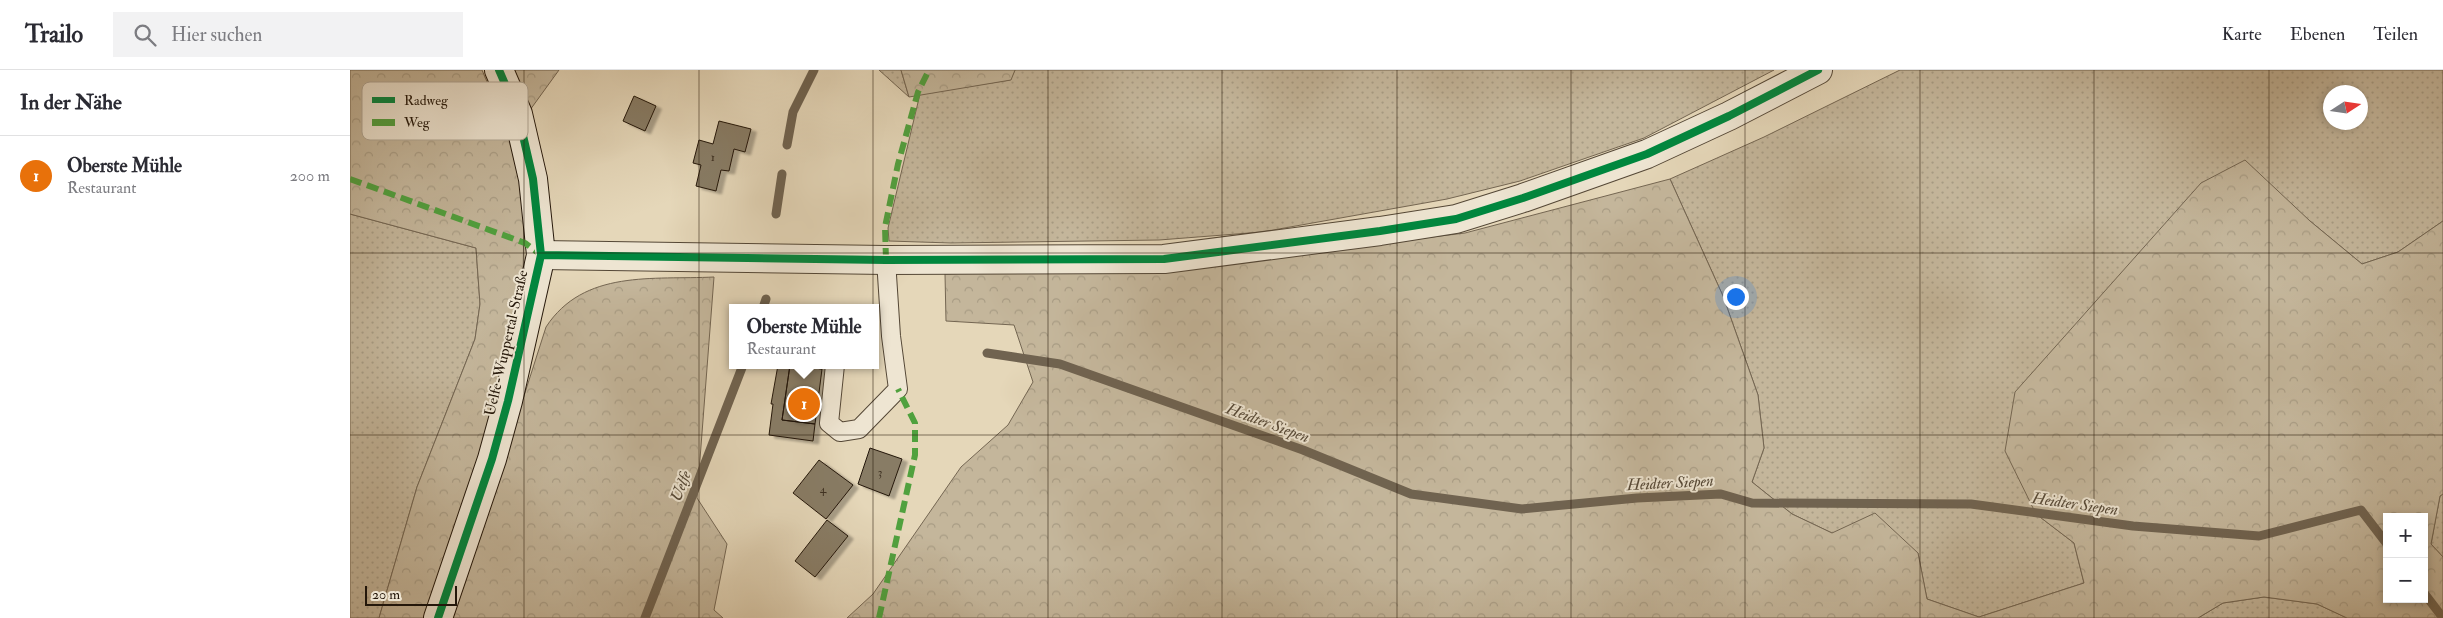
<!DOCTYPE html>
<html lang="de">
<head>
<meta charset="utf-8">
<style>
	body { margin:0; font-family:"IM FELL Double Pica",serif; background:#f2f2f3; color:#2b2b33 }
	.controls { position:absolute; right:15px; bottom:15px; display:grid; overflow:hidden; border-radius:0px; box-shadow:0 2px 8px #0003 }
	.controls button { width:45px; height:45px; display:grid; place-items:center; padding:0; border:0; border-bottom:1px solid #e1e1e2; background:#fff; color:#2b2b33; font:25px sans-serif }
	.compass { position:absolute; left:1973px; top:15px; width:45px; height:45px; border-radius:50%; background:#fff; box-shadow:0 2px 8px #0003; rotate:78deg }
	.scale { position:absolute; left:15px; bottom:12px; width:92px; box-sizing:border-box; padding-left:5px; border:2px solid #24170a; border-top:0; font-size:14px; line-height:18px; white-space:nowrap; color:#24170a; -webkit-text-stroke:4px #eee5d2; paint-order:stroke }
	.you { position:absolute; left:1385px; top:226px; width:18px; height:18px; margin:-12px; border:4px solid #fff; border-radius:50%; background:#1a73e8; box-shadow:0 0 0 8px #1a73e833 }
	.badge { display:grid; place-items:center; width:32px; height:32px; border-radius:50%; background:#2563eb; color:#fff; font-size:16px; font-weight:700 }
	.pin { position:absolute; translate:-50% -50%; border:2px solid #fff; box-shadow:0 1px 5px #0006 }
	.popup { position:absolute; left:379px; top:234px; width:150px; height:65px; box-sizing:border-box; display:grid; place-content:center; border-radius:0px; background:#fff; filter:drop-shadow(0 1px 4px #0005); font-size:16px; white-space:nowrap; color:#7c7c81 }
	.popup b { font-size:19px; color:#2b2b33 }
	.popup::after { content:''; position:absolute; left:50%; top:100%; margin-left:-10px; border:10px solid transparent; border-top-color:#fff }
	.list { margin:0; padding:0; list-style:none }
	h2 { display:flex; justify-content:space-between; align-items:center; height:65px; margin:0; padding:0 20px; font-size:21px }
	h2 small { font-size:16px; font-weight:400; color:#7c7c81 }
	.list li { display:grid; grid-template-columns:32px 1fr auto; gap:15px; align-items:center; box-sizing:border-box; height:80px; padding:0 20px; border-top:1px solid #e1e1e2 }
	.list b { display:block; font-size:19px; white-space:nowrap }
	.list p { margin:0; font-size:16px; white-space:nowrap; color:#7c7c81 }
	.list em { font-size:16px; font-style:normal; color:#7c7c81 }
	.icon { flex:none; width:28px; height:28px; fill:none; stroke:currentColor; stroke-width:2; stroke-linecap:round; stroke-linejoin:round }
	.map { position:relative; flex:none; width:2093px; height:548px; overflow:hidden }
	header { display:flex; align-items:center; gap:30px; box-sizing:border-box; height:70px; padding:0 25px; background:#fff; border-bottom:1px solid #e1e1e2 }
	header strong { font-size:24px }
	nav { display:flex; gap:28px; margin-inline-start:auto; font-size:18px }
	.search { width:350px; height:45px; background:#f2f2f3; display:flex; align-items:center; gap:12px; box-sizing:border-box; padding:0 18px; border-radius:0px; color:#7c7c81; font-size:19px }
	main { display:flex }
	aside { flex:1; background:#fff }
	.map>svg:first-child { display:block }
	.green { fill:url(#green-dots); stroke:#746652; fill-rule:evenodd }
	.forest { fill:url(#forest-crowns); stroke:#746652; fill-rule:evenodd }
	.lines { fill:none; stroke-linecap:round; stroke-linejoin:round }
	.stream { stroke:#706350; stroke-width:9 }
	.building { fill:#887b65; stroke:#24170a; filter:url(#shadow) }
	.service-casing { stroke:#544736; stroke-width:20 }
	.tertiary-casing { stroke:#544736; stroke-width:30 }
	.secondary-casing { stroke:#24170a; stroke-width:30 }
	.service { stroke:#eee5d2; stroke-width:18 }
	.tertiary { stroke:#eee5d2; stroke-width:28 }
	.secondary { stroke:#eee5d2; stroke-width:28 }
	.quiet { stroke:#50a13e; stroke-width:6; stroke-dasharray:12 6; stroke-linecap:butt }
	.cycleway-casing { stroke:#eee5d2; stroke-width:11 }
	.cycleway { stroke:#00873e; stroke-width:8 }
	.grid { fill:none; stroke:#24170a; stroke-width:1; stroke-opacity:0.55 }
	.labels { text-anchor:middle; stroke-width:4; stroke-linejoin:round; paint-order:stroke }
	.number-label { font-size:12px; fill:#3d3021 }
	.street-label { font-size:15px; fill:#24170a; stroke:#eee5d2 }
	.water-label { font-size:16px; font-style:italic; fill:#574a38; stroke:#eee5d2 }
	.key { fill:#eee5d2; stroke:#b1a796; stroke-width:1 }
	.key-label { font-size:14px; fill:#24170a }
</style>
</head>
<body>
<header>
<strong>Trailo</strong>
<div class="search"><svg class="icon" aria-label="search" viewBox="0 0 24 24"><circle cx="10" cy="10" r="6"/><path d="M15 15l6 6"/></svg>Hier suchen</div>
<nav><a>Karte</a><a>Ebenen</a><a>Teilen</a></nav>
</header>
<main>
<aside>
<h2>In der Nähe<small></small></h2>
<ul class="list">
<li><span class="badge" style="background:#e8710a">1</span><div><b>Oberste Mühle</b><p>Restaurant</p></div><em>200 m</em></li>
</ul>
</aside>
<div class="map">
<svg width="2093" height="548" viewBox="0 0 2093 548">
	<defs>
		<pattern id="green-dots" width="8" height="8" patternUnits="userSpaceOnUse" patternTransform="scale(1.25)"><rect width="8" height="8" fill="#c4b69b"/><path d="M2 2h.1M6 6h.1" fill="none" stroke="#a89c84" stroke-width="1.8" stroke-linecap="round"/></pattern>
		<pattern id="forest-crowns" width="20" height="18" patternUnits="userSpaceOnUse" patternTransform="scale(1.25)"><rect width="20" height="18" fill="#c4b69b"/><path d="M2 6a3 3 0 1 1 6 0M12 15a3 3 0 1 1 6 0" fill="none" stroke="#a89c84"/></pattern>
		<filter id="shadow"><feDropShadow dx="5.5" dy="3" stdDeviation="1" flood-color="#0004"/></filter>
	</defs>
	<rect width="100%" height="100%" fill="#e5d7b9"/>
	<filter id="stains"><feTurbulence type="fractalNoise" baseFrequency=".004" numOctaves="4"/><feColorMatrix values="0 0 0 0 .2 0 0 0 0 .09 0 0 0 0 .02 0 0 0 .5 -.17"/></filter>
	<radialGradient id="worn" r=".72"><stop offset=".6" stop-color="#630" stop-opacity="0"/><stop offset="1" stop-color="#630" stop-opacity=".3"/></radialGradient>
	<!-- green -->
	<path class="green" d="M 529,0 L 551,0 L 559,27 Z
		M 665,0 L 1424,0 L 1294,68 L 1170,111 L 1097,129 L 912,162 L 809,170 L 601,173 L 539,171 L 538,158 L 570,24 L 660,10 Z
		M 1550,0 L 2093,0 L 2093,151 L 2048,182 L 2012,194 L 1960,151 L 1686,444 L 1724,473 L 1734,513 L 1629,547 L 1577,529 L 1568,483 L 1482,463 L 1442,444 L 1402,412 L 1414,378 L 1408,325 L 1373,226 L 1320,109 L 1414,67 ZM 1980,22 L 2010,22 L 2010,52 L 1980,52 Z
		M 0,144 L 126,178 L 130,234 L 125,269 L 67,417 L 29,548 L 0,548 Z
		M 2093,424 L 2093,487 L 2081,474 L 2090,426 Z
		M 1914,527 L 1967,534 L 1997,548 L 1848,548 L 1873,533 Z"/>
	<!-- forest -->
	<path class="forest" d="M 0,0 L 132,0 L 157,59 L 169,99 L 174,142 L 173,214 L 138,358 L 75,548 L 29,548 L 67,417 L 125,269 L 130,234 L 126,178 L 0,144 Z
		M 162,0 L 209,0 L 180,40 Z
		M 551,0 L 665,0 L 661,10 L 559,27 Z
		M 1895,90 L 1960,151 L 2012,194 L 2048,182 L 2093,151 L 2093,424 L 2090,426 L 2081,474 L 2093,487 L 2093,548 L 1997,548 L 1967,534 L 1914,527 L 1873,533 L 1848,548 L 497,548 L 523,524 L 611,397 L 658,355 L 683,312 L 664,255 L 596,251 L 595,204 L 860,194 L 1115,163 L 1320,109 L 1373,226 L 1408,325 L 1414,378 L 1402,412 L 1442,444 L 1482,463 L 1525,443 L 1568,483 L 1577,529 L 1629,547 L 1734,513 L 1724,473 L 1686,444 L 1655,381 L 1665,322 L 1851,113 ZM 2037,447 L 2074,447 L 2074,529 L 2037,529 Z
		M 364,207 L 347,428 L 377,474 L 364,540 L 373,548 L 103,548 L 196,257 C 234,199 303,210 364,207 Z"/>
	<g class="lines">
		<!-- stream -->
		<path class="stream" d="M 437,75 L 443,42 L 464,0
			M 426,144 L 432,104
			M 413,238 L 416,229
			M 637,283 L 710,294 L 953,380 L 1061,424 L 1172,439 L 1287,428 L 1371,424 L 1402,433 L 1621,434 L 1783,456 L 1909,466 L 2011,440 L 2037,474
			M 2074,523 L 2093,548
			M 295,548 L 393,295"/>
	</g>
	<!-- building -->
	<path class="building" d="M 284,26 L 306,36 L 295,61 L 273,51 Z
		M 369,51 L 401,59 L 395,82 L 384,79 L 379,101 L 371,100 L 366,121 L 346,116 L 351,95 L 343,93 L 349,70 L 363,74 Z
		M 428,295 L 440,295 L 432,350 L 465,354 L 463,371 L 419,365 L 423,334 L 421,334 Z
		M 440,295 L 472,299 L 465,354 L 432,350 Z
		M 445,295 L 473,295 L 472,299 Z
		M 520,378 L 552,389 L 539,426 L 508,414 Z
		M 469,390 L 503,415 L 476,449 L 443,423 Z
		M 477,450 L 498,466 L 465,507 L 445,491 Z"/>
	<g class="lines">
		<defs>
			<path id="service" d="M 485,295 L 479,353 L 490,362 L 509,359 L 548,319 L 541,266 L 536,190"/>
			<path id="tertiary" d="M 191,185 L 536,190 L 814,189 L 1030,161 L 1106,149 L 1173,128 L 1297,84 L 1379,46 L 1468,0"/>
			<path id="secondary" d="M 88,548 L 142,389 L 158,331 L 191,185 L 183,109 L 168,44 L 149,0"/>
		</defs>
		<!-- service casing -->
		<use href="#service" class="service-casing"/>
		<!-- tertiary casing -->
		<use href="#tertiary" class="tertiary-casing"/>
		<!-- secondary casing -->
		<use href="#secondary" class="secondary-casing"/>
		<!-- service -->
		<use href="#service" class="service"/>
		<!-- tertiary -->
		<use href="#tertiary" class="tertiary"/>
		<!-- secondary -->
		<use href="#secondary" class="secondary"/>
		<!-- quiet -->
		<path class="quiet" d="M 0,109 L 175,173 L 191,185
			M 536,190 L 535,157 L 548,94 L 568,22 L 579,0
			M 529,548 L 565,385 L 565,353 L 548,319"/>
		<defs>
			<path id="cycleway" d="M 191,185 L 536,190 L 814,189 L 1030,161 L 1106,149 L 1173,128 L 1297,84 L 1379,46 L 1468,0
				M 88,548 L 142,389 L 158,331 L 191,185 L 183,109 L 168,44 L 149,0"/>
		</defs>
		<!-- cycleway casing -->
		<use href="#cycleway" class="cycleway-casing"/>
		<!-- cycleway -->
		<use href="#cycleway" class="cycleway"/>
	</g>
	<!-- grid -->
	<path class="grid" d="M 174,0 L 174,548M 349,0 L 349,548M 523,0 L 523,548M 698,0 L 698,548M 872,0 L 872,548M 1047,0 L 1047,548M 1221,0 L 1221,548M 1395,0 L 1395,548M 1570,0 L 1570,548M 1744,0 L 1744,548M 1919,0 L 1919,548M 0,183 L 2093,183M 0,365 L 2093,365"/>
	<g class="labels">
		<!-- number labels -->
		<g class="number-label">
			<text x="363" y="91">1</text>
			<text x="530" y="406">3</text>
			<text x="473" y="423">4</text>
		</g>
		<!-- street labels -->
		<g class="street-label">
			<text transform="translate(156 273) rotate(-77)" y="5">Uelfe-Wuppertal-Straße</text>
		</g>
		<!-- water labels -->
		<g class="water-label">
			<text transform="translate(918 352) rotate(20)" y="6">Heidter Siepen</text>
			<text transform="translate(1320 412) rotate(-3)" y="6">Heidter Siepen</text>
			<text transform="translate(330 416) rotate(-69)" y="6">Uelfe</text>
			<text transform="translate(1725 433) rotate(8)" y="6">Heidter Siepen</text>
		</g>
	</g>
	<!-- legend -->
	<rect x="12" y="12" width="166" height="58" rx="8" class="key"/>
	<rect x="22" y="27" width="23" height="6" fill="#00873e"/>
	<rect x="22" y="49" width="23" height="7" fill="#50a13e"/>
	<g class="key-label">
		<text x="54" y="35">Radweg</text>
		<text x="54" y="57">Weg</text>
	</g>
	<rect width="100%" height="100%" filter="url(#stains)"/>
	<rect width="100%" height="100%" fill="url(#worn)"/>
</svg>
<div class="controls">
<button>+</button>
<button>−</button>
</div>
<svg class="compass" viewBox="-18 -18 36 36"><path d="M0-13l5 13h-10z" fill="#e53935"/><path d="M0 13l5-13h-10z" fill="#7c7c81"/></svg>
<div class="scale">20 m</div>
<div class="you"></div>
<div class="pin badge" style="left:454px;top:334px;background:#e8710a">1</div>
<div class="popup"><b>Oberste Mühle</b>Restaurant</div>
</div>
</main>
</body>
</html>
